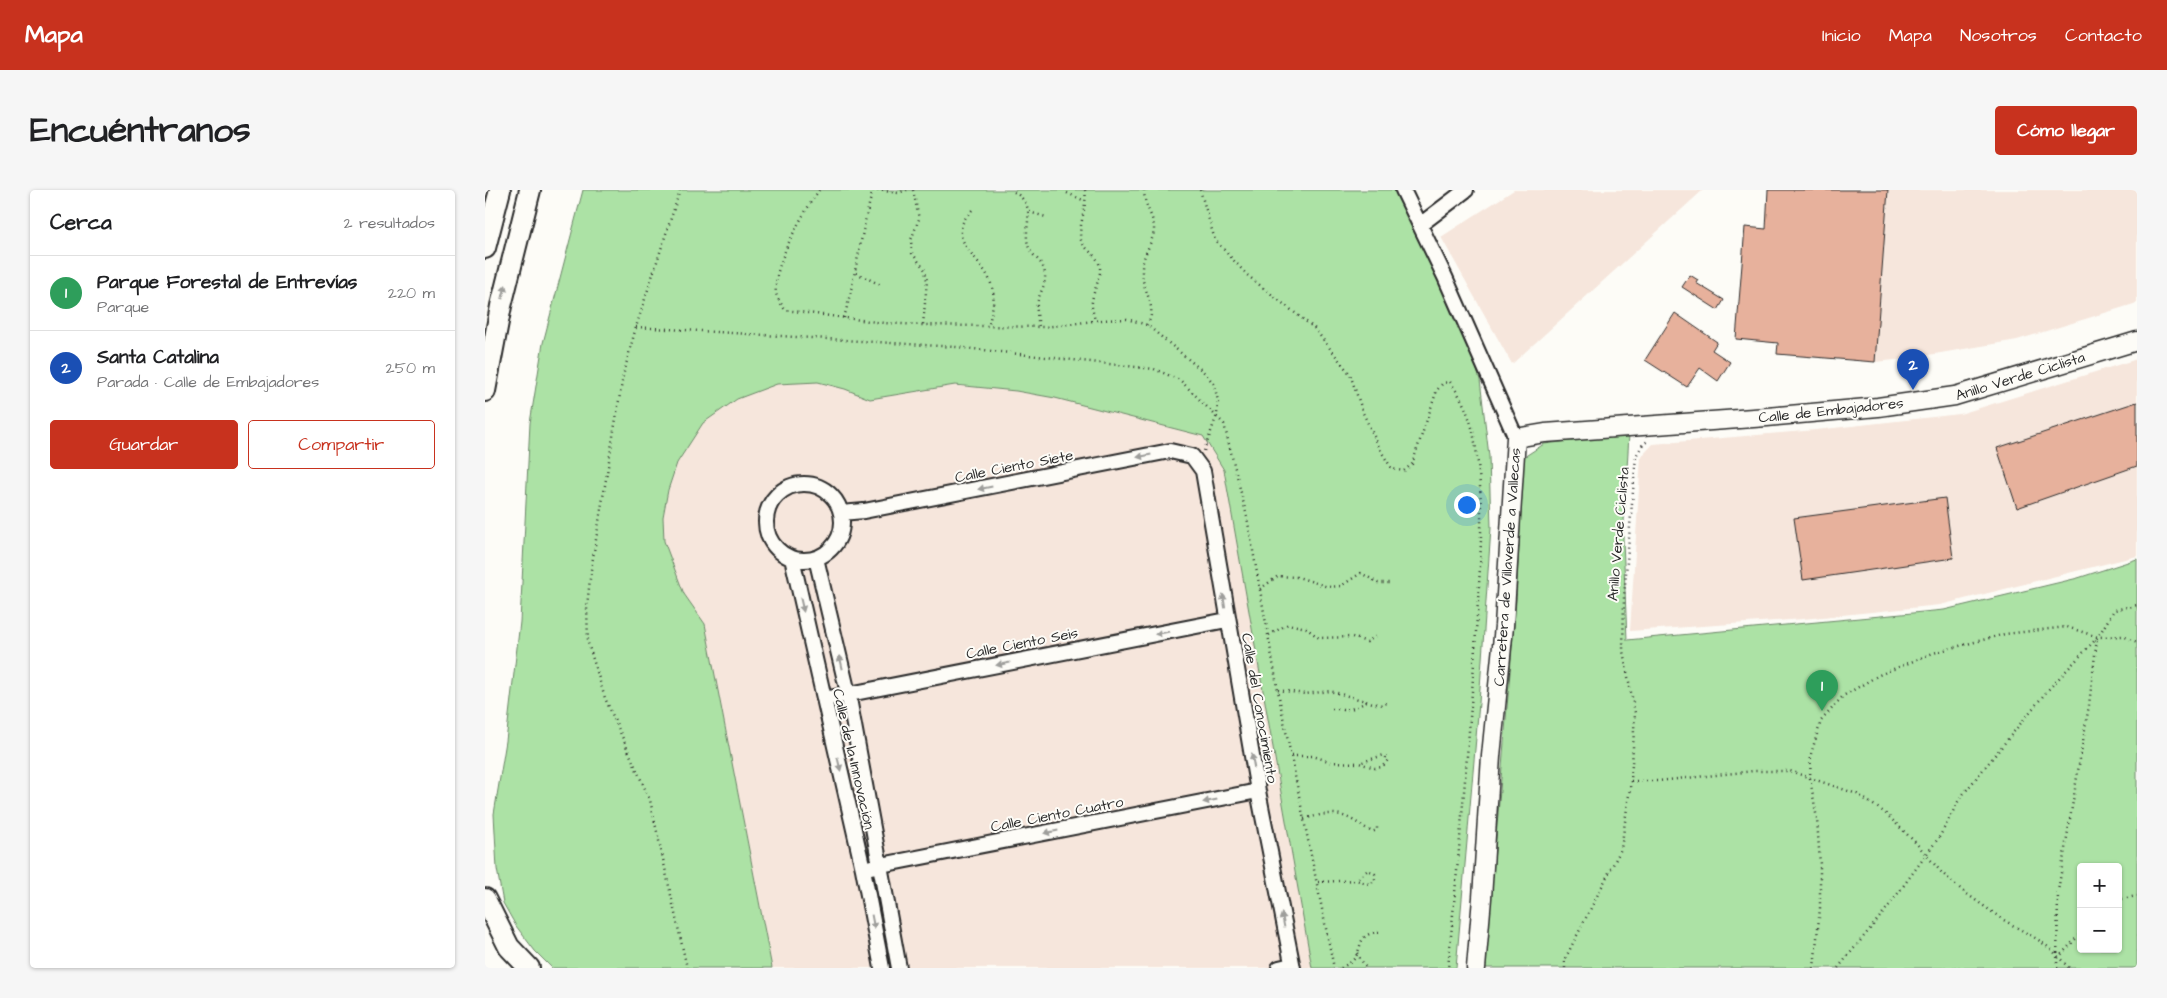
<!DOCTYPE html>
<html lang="es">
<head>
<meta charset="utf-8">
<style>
	body { margin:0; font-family:"Architects Daughter",sans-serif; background:#f6f6f6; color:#202124 }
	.controls { position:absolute; right:15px; bottom:15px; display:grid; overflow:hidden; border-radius:5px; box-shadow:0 1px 4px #0004 }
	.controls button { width:45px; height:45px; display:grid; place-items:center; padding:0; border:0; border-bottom:1px solid #e0e0e0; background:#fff; color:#202124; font:25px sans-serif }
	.you { position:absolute; left:981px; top:314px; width:18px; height:18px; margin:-12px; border:4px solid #fff; border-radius:50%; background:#1a73e8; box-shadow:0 0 0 8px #1a73e833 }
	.badge { display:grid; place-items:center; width:32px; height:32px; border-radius:50%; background:#c8321e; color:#fff; font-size:16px; font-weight:700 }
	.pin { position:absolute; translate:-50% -41px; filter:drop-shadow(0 1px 2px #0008) }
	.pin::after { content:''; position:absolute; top:26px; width:18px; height:15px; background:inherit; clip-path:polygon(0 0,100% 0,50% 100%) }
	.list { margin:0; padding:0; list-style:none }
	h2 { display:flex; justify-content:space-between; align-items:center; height:65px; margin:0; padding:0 20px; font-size:21px }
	h2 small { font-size:16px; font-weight:400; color:#757577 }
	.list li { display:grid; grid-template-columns:32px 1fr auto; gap:15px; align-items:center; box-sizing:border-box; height:75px; padding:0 20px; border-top:1px solid #e0e0e0 }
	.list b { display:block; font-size:19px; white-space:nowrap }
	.list p { margin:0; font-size:16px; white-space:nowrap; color:#757577 }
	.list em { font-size:16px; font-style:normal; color:#757577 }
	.actions { display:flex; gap:10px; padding:15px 20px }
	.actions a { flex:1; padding:11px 0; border:1px solid #c8321e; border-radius:5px; text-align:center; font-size:18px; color:#c8321e }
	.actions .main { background:#c8321e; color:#fff }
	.map { position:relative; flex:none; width:1652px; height:778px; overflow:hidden; border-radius:5px }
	header { display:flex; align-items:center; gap:30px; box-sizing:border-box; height:70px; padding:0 25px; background:#c8321e; color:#fff }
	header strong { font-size:24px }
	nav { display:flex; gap:28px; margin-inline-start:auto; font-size:18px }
	.intro { display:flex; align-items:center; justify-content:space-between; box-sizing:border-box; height:120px; padding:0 30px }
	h1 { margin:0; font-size:35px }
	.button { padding:12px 22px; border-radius:5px; background:#c8321e; color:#fff; font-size:18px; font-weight:700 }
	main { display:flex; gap:30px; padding:0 30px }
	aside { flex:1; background:#fff; border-radius:5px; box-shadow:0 1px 4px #0004 }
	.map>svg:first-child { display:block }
	.built { fill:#f6e6dc }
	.green { fill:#ace2a5; stroke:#6c8668; fill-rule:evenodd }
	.building { fill:#e7b19c; stroke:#2b2b2b }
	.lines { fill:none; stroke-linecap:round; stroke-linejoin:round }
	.minor-casing { stroke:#2b2b2b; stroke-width:18 }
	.major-casing { stroke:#2b2b2b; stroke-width:21 }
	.highway-casing { stroke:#2b2b2b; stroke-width:24 }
	.path { stroke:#2b2b2b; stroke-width:2.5; stroke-dasharray:1 4; stroke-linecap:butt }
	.minor { stroke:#fdfcf7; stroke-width:14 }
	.major { stroke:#fdfcf7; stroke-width:18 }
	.highway { stroke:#fdfcf7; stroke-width:20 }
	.oneway { fill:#9e9e9b }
	.labels { text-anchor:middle; stroke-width:4; stroke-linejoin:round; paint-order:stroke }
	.street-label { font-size:15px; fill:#2b2b2b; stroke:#fdfcf7 }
</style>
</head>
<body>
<header>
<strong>Mapa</strong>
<nav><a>Inicio</a><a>Mapa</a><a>Nosotros</a><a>Contacto</a></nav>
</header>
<div class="intro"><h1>Encuéntranos</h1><a class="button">Cómo llegar</a></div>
<main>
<aside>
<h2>Cerca<small>2 resultados</small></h2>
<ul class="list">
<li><span class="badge" style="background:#2e9e5b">1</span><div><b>Parque Forestal de Entrevías</b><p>Parque</p></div><em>220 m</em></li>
<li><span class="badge" style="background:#1a4fb4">2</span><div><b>Santa Catalina</b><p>Parada · Calle de Embajadores</p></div><em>250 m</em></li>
</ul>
<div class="actions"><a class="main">Guardar</a><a>Compartir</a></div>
</aside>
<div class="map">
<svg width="1652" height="778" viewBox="0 0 1652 778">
	<rect width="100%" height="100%" fill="#fdfcf7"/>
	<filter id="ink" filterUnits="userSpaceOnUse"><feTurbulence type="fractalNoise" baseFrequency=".02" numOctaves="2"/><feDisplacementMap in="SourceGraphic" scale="10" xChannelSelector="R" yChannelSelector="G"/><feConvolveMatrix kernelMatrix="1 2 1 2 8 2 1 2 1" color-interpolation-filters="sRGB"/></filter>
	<g filter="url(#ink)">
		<!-- built -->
		<path class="built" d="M 1029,0 L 1218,0 L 1027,174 L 956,47 Z
			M 1403,0 L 1652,0 L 1652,113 L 1532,150 L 1420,169 L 1390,172 Z
			M 1652,169 L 1652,366 L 1455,415 L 1318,429 L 1145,441 L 1156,267 L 1168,254 L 1331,240 L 1475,224 Z
			M 333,192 L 360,199 L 385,209 L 470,195 L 531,201 L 571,208 L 718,246 L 739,280 L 827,778 L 287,778 L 220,434 L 199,404 L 179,351 L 178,327 L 183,301 L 192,273 L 218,233 L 252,209 L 292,194 Z"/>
		<!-- green -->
		<path class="green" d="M 98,0 L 915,0 L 984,153 L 995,190 L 1004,266 L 1006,338 L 994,513 L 971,778 L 827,778 L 739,280 L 718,246 L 570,208 L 531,201 L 470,195 L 385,209 L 360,199 L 333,192 L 292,194 L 252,209 L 218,233 L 192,273 L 183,300 L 178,327 L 179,351 L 199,404 L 220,434 L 287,778 L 67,778 L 50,761 L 31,736 L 18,713 L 12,679 L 9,624 L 21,551 L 35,432 L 45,233 L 58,153 Z
			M 1144,244 L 1138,349 L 1142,450 L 1459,420 L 1593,388 L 1652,369 L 1652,778 L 1000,778 L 1031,411 L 1039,267 L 1059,254 ZM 1596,677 L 1633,677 L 1633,759 L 1596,759 Z"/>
		<!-- building -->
		<path class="building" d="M 1283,0 L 1403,0 L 1390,172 L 1292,164 L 1293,153 L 1251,149 L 1260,37 L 1281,39 Z
			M 1205,85 L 1213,90 L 1211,93 L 1239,110 L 1233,120 L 1197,97 Z
			M 1190,123 L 1232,152 L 1227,160 L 1245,172 L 1233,191 L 1215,178 L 1202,197 L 1160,170 Z
			M 1652,212 L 1652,276 L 1532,318 L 1512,258 Z
			M 1460,308 L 1468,368 L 1318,390 L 1309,328 Z"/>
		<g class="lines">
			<defs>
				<path id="minor" d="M 918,0 L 960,87 L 1031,248
					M 935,35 L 981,0
					M281 332a38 38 0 1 1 76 0a38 38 0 1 1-76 0Z
					M 356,323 L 379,321 L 685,261 L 707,266 L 718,281 L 773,601 L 808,778
					M 307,368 L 378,679 L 397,778
					M 331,368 L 363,503 L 414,778
					M 339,509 L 742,430
					M 386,677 L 773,601
					M 794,778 L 807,775"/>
				<path id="major" d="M 991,778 L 997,708 L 1006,566 L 1019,436 L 1031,248 L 1060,243 L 1282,227 L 1393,217 L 1470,206 L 1652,151"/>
				<path id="highway" d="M 0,58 L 15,0
					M 0,201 L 16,116 L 45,0
					M 0,709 L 24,757 L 44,778"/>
			</defs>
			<!-- minor casing -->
			<use href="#minor" class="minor-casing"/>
			<!-- major casing -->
			<use href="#major" class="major-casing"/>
			<!-- highway casing -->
			<use href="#highway" class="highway-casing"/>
			<!-- path -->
			<path class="path" d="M 195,0 L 151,137 L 138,186 L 106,380 L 102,416 L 103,453 L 120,508 L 165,610 L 202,778
				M 334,0 C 319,22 287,75 291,103 C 292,108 297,115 300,120 L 399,133 L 435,135 L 560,137 L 617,130 L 642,129 L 662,135 L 720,183 L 729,194 L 733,211 L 732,225 L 719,261
				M 392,0 L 413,3 L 422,0
				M 428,0 L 434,29 L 426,50 L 427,63 L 440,80 L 442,91 L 438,135
				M 600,0 C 603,15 592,40 596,50 C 600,61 614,65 615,78 C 616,89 608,100 607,112 C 606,117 609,125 610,131
				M 659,0 C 659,16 668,25 669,37 C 670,51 656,65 657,82 C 657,102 674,116 662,135
				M 715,0 L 730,50 L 762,85 L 829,138 L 865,184 L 878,223 L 896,261 L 907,279 L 919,281 L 927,274 L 952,200 L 958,193 L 965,192 C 977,207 986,229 989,247 C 1002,317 994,388 990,458 C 983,565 973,671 963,778
				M 529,2 C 555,18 536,37 544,58 C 549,69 558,70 560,84 C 561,96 554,103 552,114 C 551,120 553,130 554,137
				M 582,3 L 600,11
				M 487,20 C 456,52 499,65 507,97 C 511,111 506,121 504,135
				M 544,22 L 561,27
				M 371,83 L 396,95
				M 359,128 C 371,85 376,42 388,0
				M 151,137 L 471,157 L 669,179 L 695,190 L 739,234 L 762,327 L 795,512 L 849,778
				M 775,399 L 793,386 L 813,387 L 843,397 L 856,396 L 876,383 L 893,393 L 905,393
				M 784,445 L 803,434 L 821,438 L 834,448 L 867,447 L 882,452 L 891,446
				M 793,500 L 820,504 L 845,501 L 895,515 L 902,513
				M 847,519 L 866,519 L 882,512
				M 806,566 L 828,566 L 846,572 L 874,573 L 890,578 L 897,577 L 903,570 L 899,565 L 874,573
				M 1146,591 L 1173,591 L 1269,581 L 1305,581 L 1372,604 L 1399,622 L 1431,653 L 1457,683 L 1479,702 L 1517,729 L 1552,749 L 1566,759 L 1584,778
				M 819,629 C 854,619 858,624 887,642 L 892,640 L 892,634
				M 833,692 L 871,690 L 884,694 L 890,691 L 890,684 L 883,680 L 871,690
				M 1633,712 L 1637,709 L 1652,706
				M 872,763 L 881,778
				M 1573,768 L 1596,743
				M 856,778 C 859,776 863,774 866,772 C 880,760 869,744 894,742
				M 1080,778 L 1080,769 L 1136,659 L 1146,591 L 1150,523 L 1138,461 L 1139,407 L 1151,266 L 1158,254 L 1163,251
				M 1329,778 L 1335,718 L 1335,675 L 1332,629 L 1325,588 L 1326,564 L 1336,531 L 1358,506 L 1394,485 L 1448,463 L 1520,444 L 1582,437 L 1613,447 L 1638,446 L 1652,452
				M 1353,778 L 1403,717 L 1441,665 L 1455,646 L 1475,608 L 1562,501 L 1613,447 L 1629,420 L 1652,415
				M 1572,778 L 1573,701 L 1604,515 L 1612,448"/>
			<!-- minor -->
			<use href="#minor" class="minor"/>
			<!-- major -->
			<use href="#major" class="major"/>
			<!-- highway -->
			<use href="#highway" class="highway"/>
		</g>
		<!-- one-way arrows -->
		<defs><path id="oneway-solid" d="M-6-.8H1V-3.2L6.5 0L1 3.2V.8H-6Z" transform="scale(1.25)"/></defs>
		<g class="oneway">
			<use href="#oneway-solid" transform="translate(19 102) rotate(-76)"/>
			<use href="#oneway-solid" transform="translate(659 266) rotate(169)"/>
			<use href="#oneway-solid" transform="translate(500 298) rotate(169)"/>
			<use href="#oneway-solid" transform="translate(739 411) rotate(-99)"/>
			<use href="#oneway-solid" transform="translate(317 415) rotate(77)"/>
			<use href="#oneway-solid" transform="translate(677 443) rotate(169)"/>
			<use href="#oneway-solid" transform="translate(356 472) rotate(-103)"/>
			<use href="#oneway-solid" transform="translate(518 474) rotate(169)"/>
			<use href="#oneway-solid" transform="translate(768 571) rotate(-100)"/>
			<use href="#oneway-solid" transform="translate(354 574) rotate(77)"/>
			<use href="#oneway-solid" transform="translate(725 611) rotate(169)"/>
			<use href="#oneway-solid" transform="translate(566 642) rotate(169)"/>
			<use href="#oneway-solid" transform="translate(798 730) rotate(-101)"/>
			<use href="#oneway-solid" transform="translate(388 732) rotate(79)"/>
		</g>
	</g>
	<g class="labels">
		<!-- street labels -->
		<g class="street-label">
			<text transform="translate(1535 186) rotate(-17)" y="5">Anillo Verde Ciclista</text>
			<text transform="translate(1346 220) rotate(-6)" y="5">Calle de Embajadores</text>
			<text transform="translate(529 276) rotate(-11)" y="5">Calle Ciento Siete</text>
			<text transform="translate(1133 344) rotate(-85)" y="5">Anillo Verde Ciclista</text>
			<text transform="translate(1022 377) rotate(-86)" y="5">Carretera de Villaverde a Vallecas</text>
			<text transform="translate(537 453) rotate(-11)" y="5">Calle Ciento Seis</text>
			<text transform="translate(775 518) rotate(80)" y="5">Calle del Conocimiento</text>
			<text transform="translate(369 569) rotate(77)" y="5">Calle de la Innovación</text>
			<text transform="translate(572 624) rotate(-11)" y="5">Calle Ciento Cuatro</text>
		</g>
	</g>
</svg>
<div class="controls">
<button>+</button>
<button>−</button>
</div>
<div class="you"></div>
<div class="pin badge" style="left:1337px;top:521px;background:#2e9e5b">1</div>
<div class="pin badge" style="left:1428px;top:200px;background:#1a4fb4">2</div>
</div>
</main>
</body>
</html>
